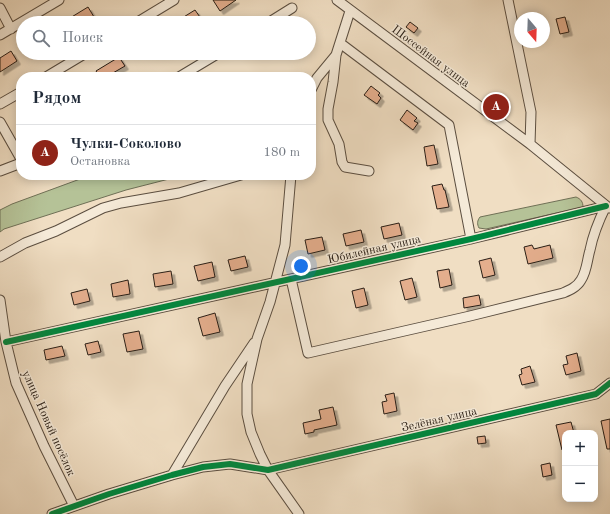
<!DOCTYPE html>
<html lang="ru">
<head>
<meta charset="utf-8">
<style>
	body { margin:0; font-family:"Old Standard TT",serif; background:#f6f6f7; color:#1f2937 }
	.controls { position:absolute; right:12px; bottom:12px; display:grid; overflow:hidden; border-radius:8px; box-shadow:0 2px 10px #0003 }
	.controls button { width:36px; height:36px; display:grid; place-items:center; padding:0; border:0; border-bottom:1px solid #e0e1e3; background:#fff; color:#1f2937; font:20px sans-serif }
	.compass { position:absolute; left:514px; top:12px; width:36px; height:36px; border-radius:50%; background:#fff; box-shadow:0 2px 10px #0003; rotate:161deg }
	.you { position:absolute; left:301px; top:266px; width:14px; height:14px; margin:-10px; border:3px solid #fff; border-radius:50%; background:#1a73e8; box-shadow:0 0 0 6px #1a73e833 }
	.badge { display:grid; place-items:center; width:26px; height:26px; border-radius:50%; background:#8f2418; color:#fff; font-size:13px; font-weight:700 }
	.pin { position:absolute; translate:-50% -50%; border:2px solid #fff; box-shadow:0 1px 4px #0006 }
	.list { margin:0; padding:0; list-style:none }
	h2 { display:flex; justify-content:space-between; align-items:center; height:52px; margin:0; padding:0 16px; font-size:17px }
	h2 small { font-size:13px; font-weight:400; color:#747a83 }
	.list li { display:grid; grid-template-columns:26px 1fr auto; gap:12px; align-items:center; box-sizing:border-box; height:56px; padding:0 16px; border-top:1px solid #e0e1e3 }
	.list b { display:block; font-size:15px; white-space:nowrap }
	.list p { margin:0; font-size:13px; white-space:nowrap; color:#747a83 }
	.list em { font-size:13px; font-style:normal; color:#747a83 }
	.icon { flex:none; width:22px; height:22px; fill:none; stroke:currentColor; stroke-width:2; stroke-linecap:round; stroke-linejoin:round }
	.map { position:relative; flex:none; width:610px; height:514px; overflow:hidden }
	.search { position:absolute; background:#fff; box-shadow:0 2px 10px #0003; left:16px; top:16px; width:300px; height:44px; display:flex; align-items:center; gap:10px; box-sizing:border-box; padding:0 14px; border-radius:22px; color:#747a83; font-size:15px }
	.panel { position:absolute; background:#fff; box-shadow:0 2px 10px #0003; left:16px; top:72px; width:300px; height:108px; border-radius:16px }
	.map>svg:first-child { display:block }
	.green { fill:#b5c297; stroke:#6f7056 }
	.building { fill:#e4ae8d; stroke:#291e15; filter:url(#shadow) }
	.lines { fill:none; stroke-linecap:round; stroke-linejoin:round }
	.minor-casing { stroke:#5b4e40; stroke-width:11 }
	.minor { stroke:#f5ead8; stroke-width:9 }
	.cycleway-casing { stroke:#f5ead8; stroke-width:8 }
	.cycleway { stroke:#00873e; stroke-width:6 }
	.labels { text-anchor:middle; stroke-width:3; stroke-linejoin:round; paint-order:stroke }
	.street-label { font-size:12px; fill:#291e15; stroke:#f5ead8 }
</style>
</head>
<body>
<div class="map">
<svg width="610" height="514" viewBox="0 0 610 514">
	<defs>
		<filter id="shadow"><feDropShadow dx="3.5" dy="3.5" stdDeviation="0" flood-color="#0004"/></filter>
	</defs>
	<rect width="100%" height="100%" fill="#f0dec3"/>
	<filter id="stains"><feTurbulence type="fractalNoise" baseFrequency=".005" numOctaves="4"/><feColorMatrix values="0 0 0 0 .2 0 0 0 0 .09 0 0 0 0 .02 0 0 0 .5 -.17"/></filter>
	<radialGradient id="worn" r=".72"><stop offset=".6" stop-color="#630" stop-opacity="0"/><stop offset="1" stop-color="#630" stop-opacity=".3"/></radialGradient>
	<!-- green -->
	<path class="green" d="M 91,175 L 173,175 L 169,179 L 126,190 L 4,229 L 0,232 L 0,210 L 12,204 Z
		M 576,197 C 581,199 583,202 583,207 L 486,229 L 479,228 C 477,224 477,221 480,217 Z"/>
	<!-- building -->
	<path class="building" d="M 213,0 L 236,0 L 220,11 Z
		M 88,7 L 94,17 L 84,23 L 73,23 L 70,18 Z
		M 195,10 L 202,20 L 197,23 L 174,23 Z
		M 565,17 L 569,32 L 560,34 L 556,19 Z
		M 410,22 L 418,28 L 414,33 L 406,27 Z
		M 11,51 L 17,61 L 0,72 L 0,58 Z
		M 119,57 L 125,66 L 106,77 L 100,77 L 96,71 Z
		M 371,86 L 380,93 L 378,95 L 381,98 L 377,104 L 364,95 Z
		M 407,110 L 417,118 L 414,121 L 418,123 L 413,130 L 400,120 Z
		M 434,145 L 438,164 L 427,166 L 424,147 Z
		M 442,184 L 444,190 L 445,190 L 449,207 L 437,209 L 432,186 Z
		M 399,223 L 402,235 L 384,239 L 381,227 Z
		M 361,230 L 364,242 L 346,246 L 343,234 Z
		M 322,237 L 325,250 L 308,254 L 305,240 Z
		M 532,245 L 534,249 L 550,245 L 553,258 L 528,264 L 524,247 Z
		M 245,256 L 248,267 L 231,271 L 228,260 Z
		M 491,258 L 495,275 L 483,278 L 479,261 Z
		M 212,262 L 215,277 L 198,281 L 194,266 Z
		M 449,269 L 452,285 L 440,288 L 437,271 Z
		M 171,271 L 173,284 L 155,287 L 153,274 Z
		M 412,278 L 417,297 L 405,300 L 400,281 Z
		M 128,280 L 130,294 L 113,297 L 111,284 Z
		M 364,288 L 368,305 L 356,308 L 352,291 Z
		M 87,289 L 90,301 L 74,305 L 71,293 Z
		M 479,295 L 481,305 L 464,308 L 463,298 Z
		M 215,313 L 220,332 L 203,336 L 198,318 Z
		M 139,331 L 143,349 L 127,352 L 123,334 Z
		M 98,341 L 101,352 L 88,355 L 85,344 Z
		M 62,346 L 65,356 L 46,360 L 44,350 Z
		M 577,353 L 581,371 L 566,375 L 563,365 L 568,364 L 566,356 Z
		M 530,366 L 535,382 L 522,385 L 519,375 L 522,374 L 521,369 Z
		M 394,393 L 397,411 L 384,414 L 382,402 L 387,401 L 385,395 Z
		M 333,407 L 337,425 L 314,430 L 314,432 L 305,434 L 303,423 L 321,419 L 319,410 Z
		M 610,419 L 610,449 L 607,449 L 601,421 Z
		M 571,422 L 574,433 L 565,433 L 565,450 L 562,450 L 556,425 Z
		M 485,436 L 486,443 L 478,444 L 477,437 Z
		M 550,463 L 552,475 L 543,477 L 541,465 Z"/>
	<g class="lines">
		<defs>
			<path id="minor" d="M 337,0 L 530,144 L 609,208
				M 508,0 L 531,112 L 530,144
				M 0,8 L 11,29
				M 350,11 L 336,55 L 333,82 L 328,109 L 328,120 L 339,144 L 342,162 L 345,167 L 369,171
				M 136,23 L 174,0
				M 268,23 L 292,8
				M 0,35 L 59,0
				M 340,43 L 449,125 L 471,239
				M 46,77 L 86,53
				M 179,77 L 219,53
				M 311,90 L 317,78 L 336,55
				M 0,104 L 21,92
				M 0,122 L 21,159
				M 0,171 L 21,163
				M 291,175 L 285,245 L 270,302 L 257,339 L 247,384 L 247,414 L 251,432 L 260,454 L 268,470 L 299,514
				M 0,257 L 25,243 L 56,231 L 103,208 L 121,203 L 179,193 L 241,175
				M 291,279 L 308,353 L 470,316 L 563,293 C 570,290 577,287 581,280 C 587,271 587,260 590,250 C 593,235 599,220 606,206
				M 0,300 L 6,342 L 16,383 L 44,446 L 74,506
				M 6,342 L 471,239 L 606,206
				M 172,475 L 225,386 L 254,343
				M 52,514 L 109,494 L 172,475 L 203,467 L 230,464 L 268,470 L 596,394 L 610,383"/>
		</defs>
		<!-- minor casing -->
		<use href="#minor" class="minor-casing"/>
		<!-- minor -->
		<use href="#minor" class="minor"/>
		<defs>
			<path id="cycleway" d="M 6,342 L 471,239 L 606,206
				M 52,514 L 109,494 L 172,475 L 203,467 L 230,464 L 268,470 L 596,394 L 610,383"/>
		</defs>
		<!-- cycleway casing -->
		<use href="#cycleway" class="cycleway-casing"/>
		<!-- cycleway -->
		<use href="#cycleway" class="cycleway"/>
	</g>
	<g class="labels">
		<!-- street labels -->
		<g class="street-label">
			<text transform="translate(431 56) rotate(37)" y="4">Шоссейная улица</text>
			<text transform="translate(374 249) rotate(-13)" y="4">Юбилейная улица</text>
			<text transform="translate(439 419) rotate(-13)" y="4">Зелёная улица</text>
			<text transform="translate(49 423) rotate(66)" y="4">улица Новый посёлок</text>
		</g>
	</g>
	<rect width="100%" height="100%" filter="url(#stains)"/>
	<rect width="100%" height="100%" fill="url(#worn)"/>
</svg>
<div class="controls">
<button>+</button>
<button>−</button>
</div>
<svg class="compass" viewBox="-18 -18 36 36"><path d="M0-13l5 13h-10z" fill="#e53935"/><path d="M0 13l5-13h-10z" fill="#747a83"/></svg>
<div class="you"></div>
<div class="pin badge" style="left:496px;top:107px">A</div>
<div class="search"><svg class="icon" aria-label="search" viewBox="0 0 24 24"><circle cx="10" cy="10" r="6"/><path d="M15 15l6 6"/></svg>Поиск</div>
<section class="panel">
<h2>Рядом<small></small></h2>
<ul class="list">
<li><span class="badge">A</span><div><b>Чулки-Соколово</b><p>Остановка</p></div><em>180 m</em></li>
</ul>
</section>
</div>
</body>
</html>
